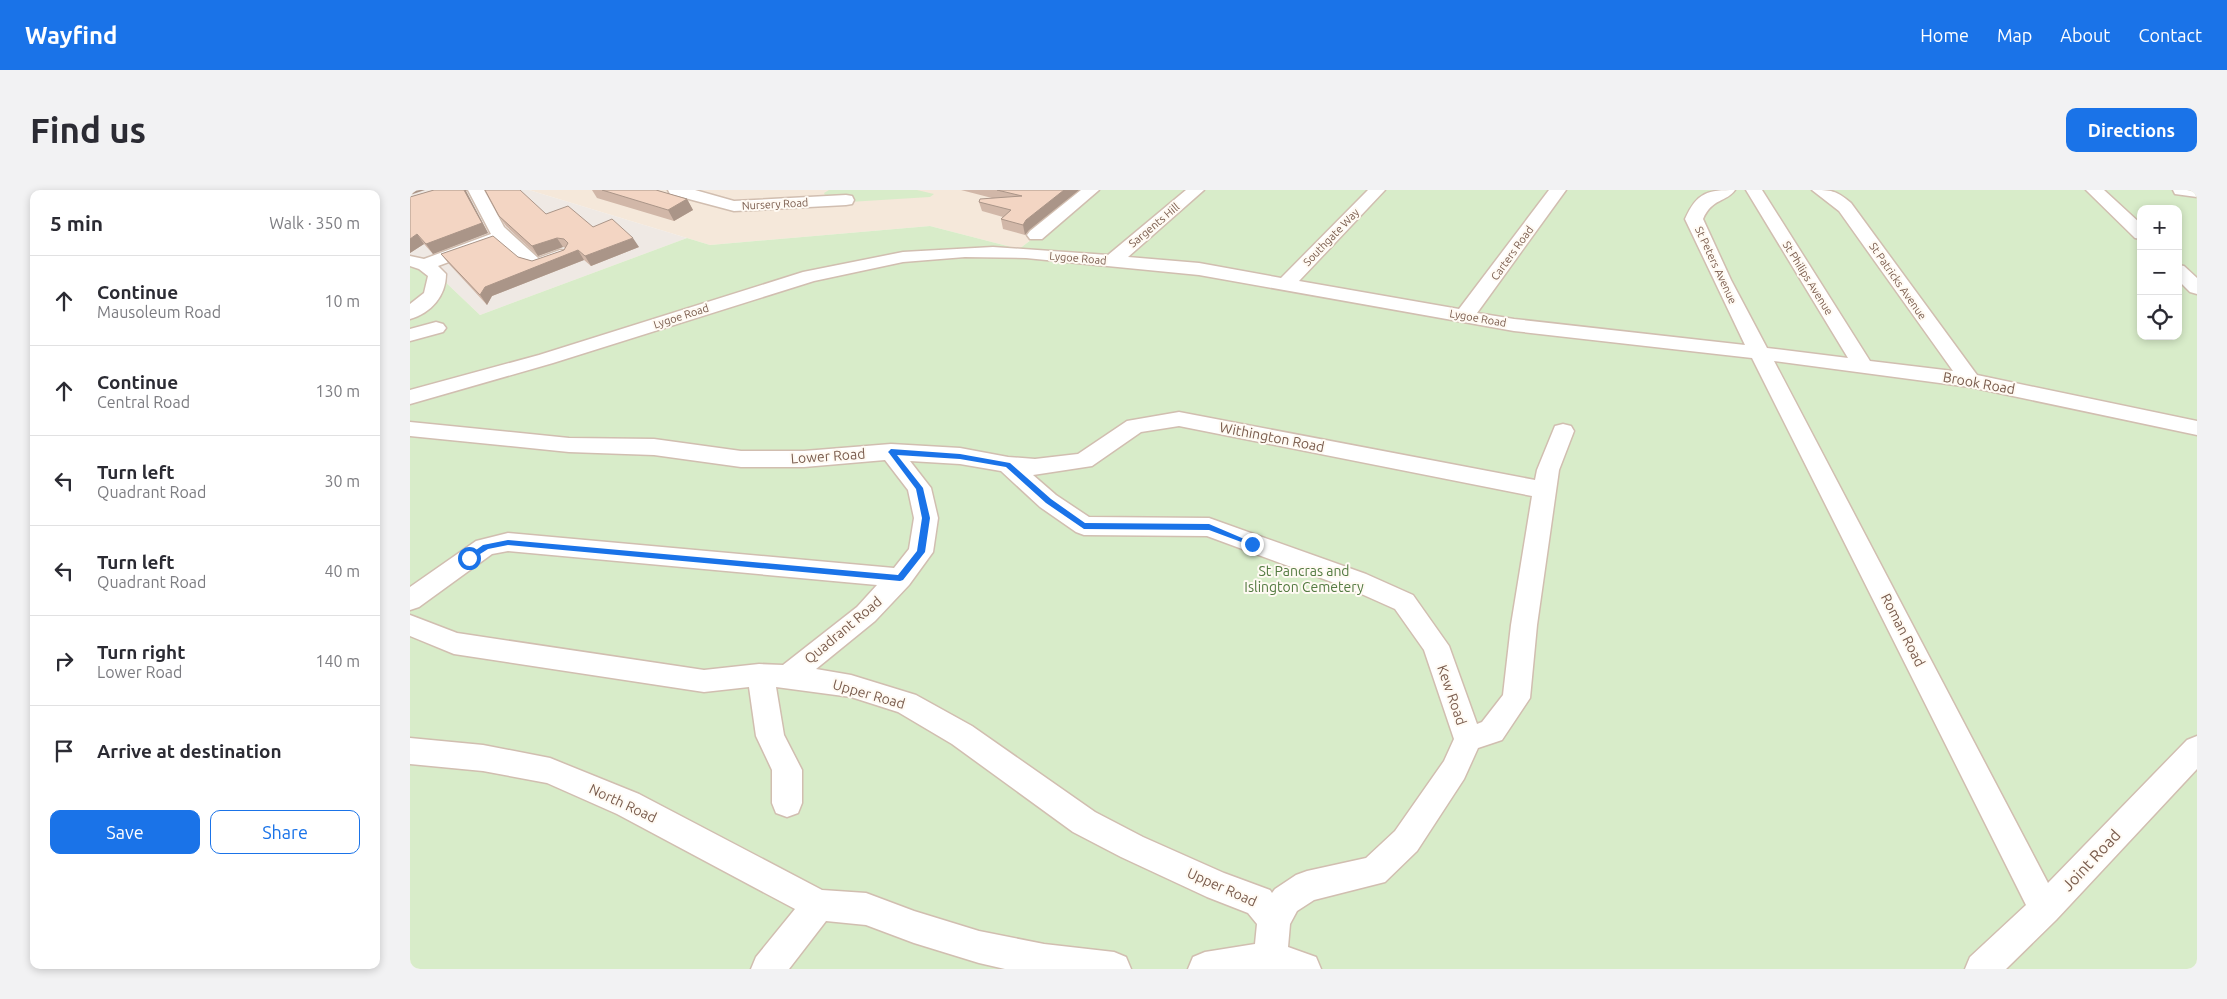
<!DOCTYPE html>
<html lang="en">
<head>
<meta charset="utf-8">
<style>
	body { margin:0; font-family:Ubuntu,sans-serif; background:#f2f2f3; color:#2b2b33 }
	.controls { position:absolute; right:15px; top:15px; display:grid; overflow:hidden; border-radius:10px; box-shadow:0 2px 8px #0003 }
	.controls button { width:45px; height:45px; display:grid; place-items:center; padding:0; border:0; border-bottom:1px solid #e1e1e2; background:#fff; color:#2b2b33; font:25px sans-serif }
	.stop { position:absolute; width:15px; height:15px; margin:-11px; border:4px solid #1a73e8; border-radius:50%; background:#fff }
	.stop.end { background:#1a73e8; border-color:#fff; box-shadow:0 1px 5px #0008 }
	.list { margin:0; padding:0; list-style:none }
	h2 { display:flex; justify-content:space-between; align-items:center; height:65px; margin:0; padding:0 20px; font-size:21px }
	h2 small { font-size:16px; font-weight:400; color:#7c7c81 }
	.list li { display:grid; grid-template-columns:32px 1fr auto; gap:15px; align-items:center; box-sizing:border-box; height:90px; padding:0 20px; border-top:1px solid #e1e1e2 }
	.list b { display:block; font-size:19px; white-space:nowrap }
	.list p { margin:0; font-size:16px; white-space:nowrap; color:#7c7c81 }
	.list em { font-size:16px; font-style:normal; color:#7c7c81 }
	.actions { display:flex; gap:10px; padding:15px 20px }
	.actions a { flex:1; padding:11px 0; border:1px solid #1a73e8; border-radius:10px; text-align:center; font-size:18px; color:#1a73e8 }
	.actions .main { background:#1a73e8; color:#fff }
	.icon { flex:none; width:28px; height:28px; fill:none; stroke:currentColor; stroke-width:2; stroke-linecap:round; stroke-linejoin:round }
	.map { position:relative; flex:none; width:1787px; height:779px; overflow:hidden; border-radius:10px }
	header { display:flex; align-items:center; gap:30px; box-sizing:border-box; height:70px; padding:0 25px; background:#1a73e8; color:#fff }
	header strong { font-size:24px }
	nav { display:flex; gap:28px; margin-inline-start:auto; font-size:18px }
	.intro { display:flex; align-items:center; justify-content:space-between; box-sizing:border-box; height:120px; padding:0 30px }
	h1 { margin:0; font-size:35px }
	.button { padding:12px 22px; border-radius:10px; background:#1a73e8; color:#fff; font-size:18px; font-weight:700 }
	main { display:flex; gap:30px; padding:0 30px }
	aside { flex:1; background:#fff; border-radius:10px; box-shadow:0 2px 8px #0003 }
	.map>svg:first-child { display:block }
	.residential { fill:#f5e8da }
	.industrial { fill:#efe9e4 }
	.green { fill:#d8ecc9; fill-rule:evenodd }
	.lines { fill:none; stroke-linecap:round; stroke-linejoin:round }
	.minor-casing { stroke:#d1beb0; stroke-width:3 }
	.minor { fill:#fff; fill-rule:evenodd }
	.wall { fill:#d1b7a8 }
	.shaded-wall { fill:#aa9588 }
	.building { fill:#f3d5c3; stroke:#aa9588 }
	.route { fill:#1a73e8 }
	.labels { text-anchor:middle; stroke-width:4; stroke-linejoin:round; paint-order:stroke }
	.far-street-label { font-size:11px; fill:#7a5c4d; stroke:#fffaf3 }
	.street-label { font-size:14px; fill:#7a5c4d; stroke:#fffaf3 }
	.park-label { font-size:14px; fill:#537a41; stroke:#fffaf3 }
	.near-street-label { font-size:16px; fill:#7a5c4d; stroke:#fffaf3 }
</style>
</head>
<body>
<header>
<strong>Wayfind</strong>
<nav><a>Home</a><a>Map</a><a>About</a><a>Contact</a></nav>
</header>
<div class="intro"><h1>Find us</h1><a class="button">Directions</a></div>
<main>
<aside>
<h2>5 min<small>Walk · 350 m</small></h2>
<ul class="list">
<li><svg class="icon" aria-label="ahead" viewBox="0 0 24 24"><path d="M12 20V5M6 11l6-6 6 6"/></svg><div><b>Continue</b><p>Mausoleum Road</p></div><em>10 m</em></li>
<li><svg class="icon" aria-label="ahead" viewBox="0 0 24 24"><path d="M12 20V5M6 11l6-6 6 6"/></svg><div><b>Continue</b><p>Central Road</p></div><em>130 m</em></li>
<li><svg class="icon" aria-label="left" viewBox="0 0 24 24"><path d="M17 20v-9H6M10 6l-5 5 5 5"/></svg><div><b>Turn left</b><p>Quadrant Road</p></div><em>30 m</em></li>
<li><svg class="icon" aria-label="left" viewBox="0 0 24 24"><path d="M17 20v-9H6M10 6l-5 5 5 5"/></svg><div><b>Turn left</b><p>Quadrant Road</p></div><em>40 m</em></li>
<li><svg class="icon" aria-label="right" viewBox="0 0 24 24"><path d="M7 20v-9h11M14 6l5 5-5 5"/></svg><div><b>Turn right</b><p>Lower Road</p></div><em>140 m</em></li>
<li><svg class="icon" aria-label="arrive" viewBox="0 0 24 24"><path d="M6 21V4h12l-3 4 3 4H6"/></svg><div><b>Arrive at destination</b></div></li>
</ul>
<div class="actions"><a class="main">Save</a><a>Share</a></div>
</aside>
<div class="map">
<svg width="1787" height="779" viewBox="0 0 1787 779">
	<rect width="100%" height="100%" fill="#fdf6ec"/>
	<!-- residential -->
	<path class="residential" d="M 119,0 L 686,0 L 609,59 L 520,36 L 300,55 Z"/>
	<!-- industrial -->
	<path class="industrial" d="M 0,0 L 119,0 L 277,48 L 70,125 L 9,67 L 0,67 Z"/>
	<!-- green -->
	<path class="green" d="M 419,0 L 507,0 L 524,4 L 520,7 L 439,12 L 416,8 L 414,3 Z
		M 687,0 L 1787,0 L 1787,779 L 0,779 L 0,67 L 9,67 L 70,125 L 277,48 L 300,55 L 520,36 L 609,59 ZM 1731,19 L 1768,19 L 1768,146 L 1731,146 Z"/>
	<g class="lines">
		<defs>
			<path id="minor" d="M 58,0 L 74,0 L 94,37 L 128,68 L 150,60 L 156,61 L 159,65 L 156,69 L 126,80 L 120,79 L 90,53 L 28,76 L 36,84 C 36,106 21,123 0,129 L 0,114 L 14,103 L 18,86 L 9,79 L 0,76 L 0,66 L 14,69 L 81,44 Z
				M 258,0 L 285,0 L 324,11 L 436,5 L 442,6 L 444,10 L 442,14 L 436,15 L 324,21 L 260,4 Z
				M 671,0 L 689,0 L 632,49 L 620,49 L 617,45 L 620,41 Z
				M 776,0 L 794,0 L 718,67 L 789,73 L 871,88 L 958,0 L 975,0 L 889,91 L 1049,119 L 1139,0 L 1156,0 L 1067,123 L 1104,129 L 1335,155 L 1275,29 C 1287,2 1298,0 1325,0 C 1317,12 1302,8 1293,29 L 1321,90 L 1357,158 L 1438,168 L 1336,0 L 1352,0 L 1460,171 L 1543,181 L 1429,21 L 1402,0 C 1421,0 1426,0 1441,13 L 1567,185 L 1787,231 L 1787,245 L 1560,197 L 1364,171 L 1638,693 L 1777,550 L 1787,546 L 1787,579 L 1646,730 L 1596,779 L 1555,779 L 1560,767 L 1616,715 L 1342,168 L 1104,141 L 789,85 L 616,68 L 555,67 L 493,72 L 404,91 L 143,173 L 0,214 L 0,200 L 129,165 L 393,82 L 493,62 L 583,57 L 698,65 Z
				M 1676,0 L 1694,0 L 1731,34 L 1731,49 L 1725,48 Z
				M 1763,0 L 1787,0 L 1787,7 L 1765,4 Z
				M 1768,75 L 1774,76 L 1787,88 L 1787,104 L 1780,102 L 1768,90 Z
				M 26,132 L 33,134 L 36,138 L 33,142 L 0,151 L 0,139 Z
				M 769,222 L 1125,290 L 1127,280 L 1145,236 L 1153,234 L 1161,236 L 1164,241 L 1149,280 L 1127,435 L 1120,508 L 1092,550 L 1068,558 L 1054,589 L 1007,661 L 975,692 L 904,710 L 887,721 L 880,734 L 878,757 L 906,767 L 911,779 L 778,779 L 783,767 L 795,762 L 845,754 L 847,734 L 838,723 L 797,707 L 711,667 L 663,642 L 542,554 L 488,522 L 441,507 L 366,497 L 374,545 L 392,580 L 392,613 L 388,623 L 377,627 L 366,623 L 362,613 L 362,580 L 346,546 L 339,497 L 294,502 L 44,464 L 0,446 L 0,425 L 47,443 L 294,480 L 349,474 L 373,475 L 447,417 L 467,395 L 98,361 L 82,364 L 9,417 L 0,420 L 0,397 L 66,351 L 98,343 L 484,378 L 499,359 L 504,328 L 498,300 L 475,270 L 394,277 L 331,277 L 244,265 L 159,262 L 0,246 L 0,232 L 159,248 L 244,249 L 331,261 L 394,261 L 481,254 L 550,258 L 598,267 L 625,269 L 668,264 L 717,231 ZM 769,236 L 1122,306 L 1101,435 L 1093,505 L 1072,532 L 1067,534 L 1039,456 L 1003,405 L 956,384 L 799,328 L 679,327 L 646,305 L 623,285 L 682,276 L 731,242 ZM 500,271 L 550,274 L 591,281 L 630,317 L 666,342 L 674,345 L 797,346 L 938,398 L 985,419 L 1014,460 L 1044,549 L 1034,571 L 985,641 L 956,668 L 897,681 L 886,685 L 865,699 L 862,703 L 860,700 L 814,683 L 733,647 L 685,622 L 562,536 L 506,505 L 441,485 L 406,479 L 465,431 L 499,395 L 523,362 L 528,328 L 521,298 Z
				M 0,548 L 73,555 L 140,568 L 229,604 L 412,700 L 456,703 L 504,721 L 569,741 L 634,754 L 704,762 L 716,767 L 721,779 L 595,779 L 569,773 L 504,753 L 456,735 L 416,731 L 379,779 L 341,779 L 346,767 L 385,719 L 207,624 L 137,593 L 73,581 L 0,574 Z"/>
		</defs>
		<!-- minor casing -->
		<use href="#minor" class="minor-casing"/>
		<!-- minor -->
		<use href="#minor" class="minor"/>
	</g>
	<!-- wall -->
	<path class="wall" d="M 24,0 L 57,0 L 56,1 L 78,43 L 23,64 L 14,54 L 0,63 L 0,7 Z
		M 182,0 L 246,0 L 277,9 L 283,20 L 264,31 L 187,8 Z
		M 551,0 L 669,0 L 619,40 L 615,45 L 593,39 L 591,29 L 593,27 L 572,21 L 569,12 L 582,8 Z
		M 136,24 L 183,37 L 229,57 L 181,76 L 174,70 L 82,106 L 77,115 L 39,74 L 31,64 L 108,67 L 122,71 L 154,60 L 156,58 L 153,57 L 128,66 L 96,36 L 89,26 Z"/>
	<!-- shaded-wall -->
	<path class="shaded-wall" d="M 0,0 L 15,0 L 0,5 Z
		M 54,0 L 57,0 L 56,1 L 78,43 L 23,64 L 16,54 Z
		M 654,0 L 669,0 L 619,40 L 615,45 L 613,35 L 616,30 Z
		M 277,9 L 283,20 L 264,31 L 258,20 Z
		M 7,44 L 14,54 L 0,63 L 0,49 Z
		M 147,48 L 153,57 L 128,66 L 122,56 Z
		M 223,48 L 229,57 L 181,76 L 175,66 Z
		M 168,60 L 174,70 L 82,106 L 77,115 L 70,105 L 75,97 Z"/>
	<!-- building -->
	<path class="building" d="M 24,0 L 54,0 L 72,33 L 16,54 L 7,44 L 0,49 L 0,7 Z
		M 75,0 L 110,0 L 136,24 L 158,16 L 183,37 L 202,29 L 223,48 L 175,66 L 168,60 L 75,97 L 70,105 L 31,64 L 83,46 L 108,67 L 122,71 L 154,60 L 158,53 L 154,49 L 147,48 L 122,56 L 89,26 Z
		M 192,0 L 246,0 L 277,9 L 258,20 Z
		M 587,0 L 654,0 L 616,30 L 613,35 L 591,29 L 601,20 L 569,12 L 570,9 L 612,6 Z"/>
	<!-- route -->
	<path class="route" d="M 481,259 L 550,264 L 600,273 L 641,309 L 675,333 L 799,334 L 846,354 L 842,356 L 799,340 L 674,339 L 636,313 L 596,277 L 550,269 L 487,265 L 513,298 L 520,328 L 515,362 L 493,390 L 490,391 L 98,355 L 78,359 L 59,371 L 55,368 L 73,355 L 98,350 L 488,385 L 507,361 L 512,328 L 506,299 L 479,263 L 478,262 Z"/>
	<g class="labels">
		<!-- far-street labels -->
		<g class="far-street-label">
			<text transform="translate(365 14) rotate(-3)" y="4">Nursery Road</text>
			<text transform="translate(744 35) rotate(-40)" y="4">Sargents Hill</text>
			<text transform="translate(921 47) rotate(-46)" y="4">Southgate Way</text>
			<text transform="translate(1102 63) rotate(-54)" y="4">Carters Road</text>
			<text transform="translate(668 68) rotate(5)" y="4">Lygoe Road</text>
			<text transform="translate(1306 75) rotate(65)" y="4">St Peters Avenue</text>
			<text transform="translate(1398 88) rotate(58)" y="4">St Philips Avenue</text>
			<text transform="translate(1488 91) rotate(55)" y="4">St Patricks Avenue</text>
			<text transform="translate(271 126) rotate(-18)" y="4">Lygoe Road</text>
			<text transform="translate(1068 128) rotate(10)" y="4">Lygoe Road</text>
		</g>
		<!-- street labels -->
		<g class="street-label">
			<text transform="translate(1569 193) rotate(10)" y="5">Brook Road</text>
			<text transform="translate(862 247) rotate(11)" y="5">Withington Road</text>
			<text transform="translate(418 266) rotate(-4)" y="5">Lower Road</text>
			<text transform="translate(433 440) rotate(-40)" y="5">Quadrant Road</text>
			<text transform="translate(1493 440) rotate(63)" y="5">Roman Road</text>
			<text transform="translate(459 504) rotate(16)" y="5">Upper Road</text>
			<text transform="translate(1042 505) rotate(71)" y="5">Kew Road</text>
			<text transform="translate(213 613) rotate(25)" y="5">North Road</text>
			<text transform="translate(812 697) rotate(24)" y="5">Upper Road</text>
		</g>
		<!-- park labels -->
		<g class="park-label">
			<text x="894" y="386">St Pancras and<tspan x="894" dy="16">Islington Cemetery</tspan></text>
		</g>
		<!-- near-street labels -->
		<g class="near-street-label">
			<text transform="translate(1681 670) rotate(-47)" y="6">Joint Road</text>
		</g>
	</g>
</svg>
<div class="controls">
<button>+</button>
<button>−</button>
<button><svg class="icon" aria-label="locate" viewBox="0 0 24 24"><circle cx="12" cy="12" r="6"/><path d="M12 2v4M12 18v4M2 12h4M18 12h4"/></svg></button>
</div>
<div class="stop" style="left:59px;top:368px"></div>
<div class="stop end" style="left:842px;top:354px"></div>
</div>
</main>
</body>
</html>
